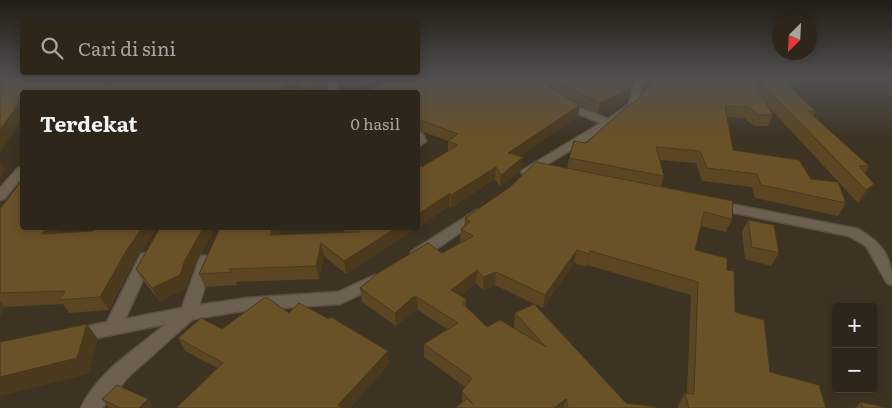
<!DOCTYPE html>
<html lang="id">
<head>
<meta charset="utf-8">
<style>
	body { margin:0; font-family:Literata,serif; background:#3a3227; color:#f1f3f6 }
	.controls { position:absolute; right:15px; bottom:15px; display:grid; overflow:hidden; border-radius:5px; box-shadow:0 2px 8px #0003 }
	.controls button { width:45px; height:45px; display:grid; place-items:center; padding:0; border:0; border-bottom:1px solid #494339; background:#2e261a; color:#f1f3f6; font:25px sans-serif }
	.compass { position:absolute; left:772px; top:15px; width:45px; height:45px; border-radius:50%; background:#2e261a; box-shadow:0 2px 8px #0003; rotate:204deg }
	.list { margin:0; padding:0; list-style:none }
	h2 { display:flex; justify-content:space-between; align-items:center; height:65px; margin:0; padding:0 20px; font-size:21px }
	h2 small { font-size:16px; font-weight:400; color:#a7a5a2 }
	.icon { flex:none; width:28px; height:28px; fill:none; stroke:currentColor; stroke-width:2; stroke-linecap:round; stroke-linejoin:round }
	.map { position:relative; flex:none; width:892px; height:408px; overflow:hidden }
	.search { position:absolute; background:#2e261a; box-shadow:0 2px 8px #0003; left:20px; top:20px; width:400px; height:55px; display:flex; align-items:center; gap:12px; box-sizing:border-box; padding:0 18px; border-radius:5px; color:#a7a5a2; font-size:19px }
	.panel { position:absolute; background:#2e261a; box-shadow:0 2px 8px #0003; left:20px; top:90px; width:400px; height:140px; border-radius:5px }
	.map>svg:first-child { display:block }
	.lines { fill:none; stroke-linecap:round; stroke-linejoin:round }
	.street-casing { stroke:#5a5243; stroke-width:3 }
	.street { fill:#6c6150; fill-rule:evenodd }
	.wall { fill:#5a4622; fill-rule:evenodd }
	.shaded-wall { fill:#4a391c }
	.building { fill:#695128; stroke:#4a391c }
</style>
</head>
<body>
<div class="map">
<svg width="892" height="408" viewBox="0 0 892 408">
	<rect width="100%" height="100%" fill="#3d3323"/>
	<g class="lines">
		<defs>
			<path id="street" d="M 327,80 L 335,80 L 338,92 L 330,92 Z
				M 635,80 L 643,80 L 636,107 L 612,125 L 531,174 L 523,174 L 521,172 L 523,170 L 601,123 L 560,106 L 560,102 L 566,102 L 608,119 L 629,104 Z
				M 418,132 L 422,133 L 426,141 L 418,147 Z
				M 22,167 L 22,177 L 4,199 L 0,200 L 0,188 L 18,168 Z
				M 715,201 L 858,229 C 882,243 892,256 892,285 L 887,283 L 866,246 L 849,236 L 711,208 L 709,205 L 711,202 Z
				M 477,210 L 482,211 L 483,214 L 482,217 L 422,259 L 412,259 L 410,255 L 412,251 Z
				M 146,253 L 151,254 L 153,258 L 125,319 L 182,308 L 199,260 L 201,256 L 211,256 L 213,260 L 199,305 L 248,298 L 338,292 L 375,275 L 380,277 L 383,281 L 380,285 L 340,304 L 248,310 L 193,319 L 128,377 L 102,408 L 81,408 C 98,371 137,349 166,324 L 77,342 L 71,340 L 69,335 L 71,330 L 107,322 L 141,254 Z"/>
		</defs>
		<!-- street casing -->
		<use href="#street" class="street-casing"/>
		<!-- street -->
		<use href="#street" class="street"/>
	</g>
	<!-- wall -->
	<path class="wall" d="M 291,80 L 322,80 L 328,92 L 300,92 Z
		M 545,80 L 634,80 L 628,98 L 598,114 L 580,105 L 578,116 L 519,156 L 522,169 L 500,187 L 495,179 L 451,208 L 450,206 L 418,227 L 418,164 L 422,167 L 448,151 L 448,141 L 418,130 L 418,133 L 418,92 L 549,87 L 559,93 Z
		M 644,80 L 786,80 L 800,97 L 816,111 L 814,116 L 869,166 L 865,173 L 874,184 L 866,196 L 858,203 L 767,105 L 773,115 L 768,126 L 754,126 L 744,118 L 727,117 L 733,150 L 811,179 L 846,203 L 838,216 L 755,198 L 752,187 L 702,181 L 696,163 L 660,160 L 664,176 L 661,186 L 732,219 L 726,232 L 700,226 L 695,250 L 727,270 L 735,312 L 770,372 L 826,408 L 678,408 L 678,406 L 685,393 L 687,393 L 691,295 L 587,265 L 586,267 L 574,263 L 543,308 L 535,304 L 626,403 L 657,408 L 456,408 L 456,407 L 462,403 L 462,391 L 465,387 L 424,357 L 424,344 L 447,329 L 418,310 L 414,311 L 396,326 L 362,302 L 360,288 L 442,253 L 461,243 L 460,242 L 461,229 L 464,226 L 465,218 L 567,168 L 569,158 L 640,98 L 644,91 L 642,92 ZM 476,283 L 483,290 L 495,285 L 534,304 L 515,313 L 514,326 L 516,330 L 487,327 L 466,306 L 466,299 L 460,296 Z
		M 0,209 L 22,228 L 55,228 L 59,233 L 93,231 L 96,228 L 157,228 L 133,264 L 109,310 L 69,313 L 63,304 L 5,307 L 0,315 Z
		M 748,220 L 779,253 L 771,266 L 745,259 L 742,232 Z
		M 160,228 L 214,228 L 191,273 L 186,288 L 160,301 L 144,282 L 136,269 Z
		M 220,228 L 282,228 L 279,235 L 346,233 L 343,230 L 342,228 L 417,228 L 346,274 L 324,256 L 319,279 L 236,282 L 237,285 L 205,287 L 199,274 Z
		M 289,313 L 389,364 L 350,408 L 176,408 L 217,368 L 185,351 L 178,338 L 222,329 Z
		M 102,399 L 148,399 L 152,406 L 150,408 L 112,408 L 107,406 Z
		M 861,402 L 888,408 L 855,408 Z"/>
	<!-- shaded-wall -->
	<path class="shaded-wall" d="M 103,80 L 128,80 L 108,90 L 103,83 Z
		M 288,80 L 290,80 L 292,88 L 288,92 L 276,92 L 279,88 Z
		M 353,80 L 362,80 L 363,86 L 348,89 L 347,81 Z
		M 634,80 L 628,98 L 598,114 L 600,103 Z
		M 648,80 L 663,80 L 662,82 L 642,92 L 645,81 Z
		M 326,85 L 328,92 L 303,92 L 303,89 Z
		M 22,99 L 22,119 L 0,153 L 0,130 Z
		M 580,105 L 578,116 L 507,165 L 508,153 Z
		M 523,157 L 522,169 L 500,187 L 501,175 Z
		M 0,162 L 5,170 L 0,178 Z
		M 496,167 L 495,179 L 451,208 L 451,195 Z
		M 874,184 L 866,196 L 858,203 L 866,190 Z
		M 450,193 L 450,206 L 418,227 L 418,214 Z
		M 44,228 L 55,228 L 59,233 L 42,234 Z
		M 142,228 L 157,228 L 133,264 L 109,310 L 100,297 L 126,251 Z
		M 203,228 L 214,228 L 191,273 L 186,288 L 160,301 L 152,288 L 185,260 Z
		M 273,228 L 282,228 L 274,248 L 270,235 Z
		M 396,228 L 417,228 L 346,274 L 344,261 Z
		M 321,243 L 324,256 L 319,279 L 316,266 Z
		M 577,250 L 574,263 L 543,308 L 545,295 Z
		M 590,251 L 587,265 L 586,267 L 589,254 Z
		M 477,270 L 476,283 L 451,304 L 451,290 Z
		M 496,272 L 495,285 L 483,290 L 483,277 Z
		M 413,297 L 417,297 L 418,310 L 414,311 L 396,326 L 395,313 Z
		M 0,301 L 5,307 L 0,315 Z
		M 87,324 L 98,339 L 89,374 L 0,396 L 0,377 Z
		M 388,351 L 389,364 L 350,408 L 339,408 L 338,405 Z
		M 148,399 L 152,406 L 150,408 L 139,408 Z
		M 566,399 L 563,408 L 554,408 Z"/>
	<!-- building -->
	<path class="building" d="M 7,80 L 104,80 L 103,80 L 103,83 L 115,83 L 122,80 L 288,80 L 279,88 L 276,92 L 22,92 L 22,99 L 0,130 L 0,88 Z
		M 295,80 L 322,80 L 326,85 L 303,89 Z
		M 394,80 L 542,80 L 549,87 L 580,105 L 508,153 L 523,157 L 501,175 L 496,167 L 451,195 L 450,193 L 418,214 L 418,164 L 422,167 L 458,145 L 448,141 L 458,134 L 418,119 L 418,120 L 418,92 L 362,92 Z
		M 558,80 L 633,80 L 631,88 L 600,103 L 566,87 Z
		M 656,80 L 753,80 L 773,115 L 759,115 L 749,107 L 725,106 L 733,150 L 799,160 L 811,179 L 838,182 L 846,203 L 761,185 L 757,174 L 707,168 L 700,151 L 656,147 L 664,176 L 569,158 L 574,141 L 586,143 L 625,108 L 640,98 L 642,93 Z
		M 758,80 L 786,80 L 800,97 L 816,111 L 808,111 L 869,166 L 859,166 L 874,184 L 866,190 Z
		M 536,162 L 733,201 L 732,219 L 704,212 L 695,250 L 727,258 L 727,270 L 734,271 L 735,312 L 764,320 L 770,372 L 819,385 L 826,408 L 689,408 L 685,393 L 694,394 L 698,282 L 590,251 L 589,254 L 577,250 L 545,295 L 496,272 L 483,277 L 477,270 L 451,290 L 466,299 L 462,303 L 487,327 L 500,320 L 546,347 L 515,313 L 534,304 L 626,403 L 657,407 L 657,408 L 568,408 L 566,399 L 554,408 L 458,408 L 456,407 L 467,399 L 473,404 L 462,391 L 472,378 L 424,344 L 458,323 L 417,297 L 413,297 L 395,313 L 360,288 L 378,273 L 428,243 L 442,253 L 473,236 L 461,229 L 470,222 L 465,218 L 510,187 Z
		M 22,180 L 22,228 L 46,228 L 42,234 L 93,231 L 96,228 L 142,228 L 126,251 L 100,297 L 59,300 L 65,291 L 0,293 L 0,209 Z
		M 748,220 L 774,225 L 779,253 L 752,247 Z
		M 160,228 L 203,228 L 185,260 L 180,275 L 152,288 L 136,269 Z
		M 220,228 L 273,228 L 270,235 L 360,232 L 354,228 L 396,228 L 344,261 L 321,243 L 316,266 L 229,269 L 232,272 L 199,274 Z
		M 264,298 L 268,298 L 289,313 L 299,303 L 329,319 L 331,317 L 388,351 L 338,405 L 343,408 L 176,408 L 223,363 L 178,338 L 201,318 L 222,329 Z
		M 87,324 L 77,358 L 0,377 L 0,342 Z
		M 117,385 L 148,399 L 139,408 L 120,408 L 102,399 Z
		M 861,402 L 888,408 L 863,408 Z"/>
	<!-- sky -->
	<linearGradient id="sky" x2="0" y2="1"><stop stop-color="#221c13"/><stop offset="0.58" stop-color="#515050"/><stop offset="1" stop-color="#515050" stop-opacity="0"/></linearGradient>
	<rect width="892" height="137" fill="url(#sky)"/>
</svg>
<div class="controls">
<button>+</button>
<button>−</button>
</div>
<svg class="compass" viewBox="-18 -18 36 36"><path d="M0-13l5 13h-10z" fill="#e53935"/><path d="M0 13l5-13h-10z" fill="#a7a5a2"/></svg>
<div class="search"><svg class="icon" aria-label="search" viewBox="0 0 24 24"><circle cx="10" cy="10" r="6"/><path d="M15 15l6 6"/></svg>Cari di sini</div>
<section class="panel">
<h2>Terdekat<small>0 hasil</small></h2>
<ul class="list">
</ul>
</section>
</div>
</body>
</html>
